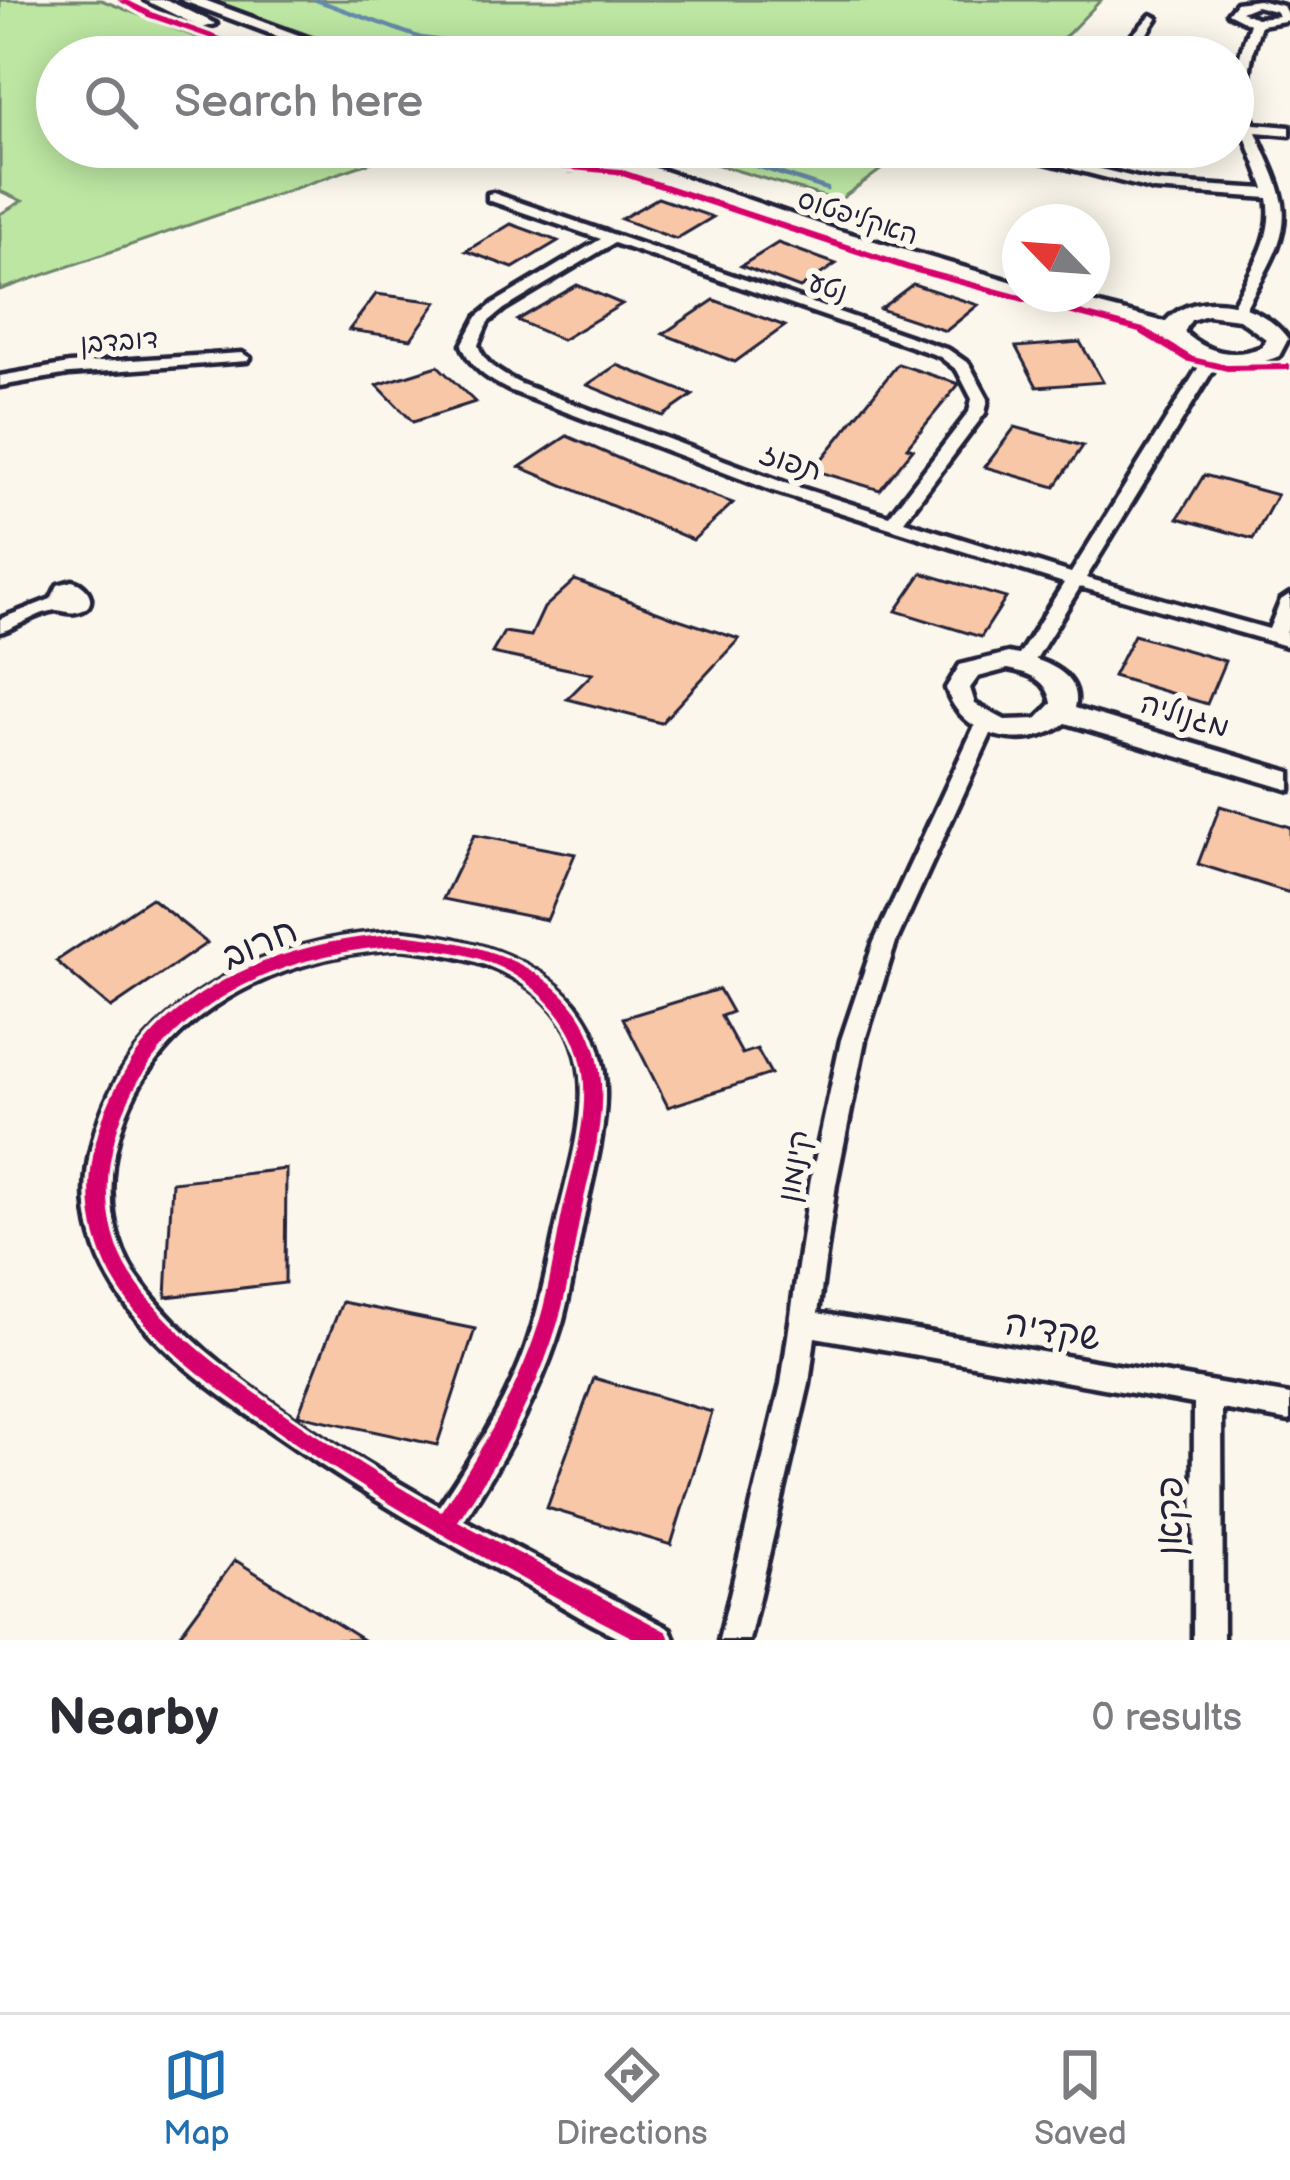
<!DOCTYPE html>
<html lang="en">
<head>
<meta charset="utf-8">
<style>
	body { margin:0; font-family:"Balsamiq Sans","Playpen Sans Hebrew",sans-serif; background:#f2f2f3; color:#2b2b33 }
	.compass { position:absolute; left:1002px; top:204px; width:108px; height:108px; border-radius:50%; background:#fff; box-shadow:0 6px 30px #0003; rotate:295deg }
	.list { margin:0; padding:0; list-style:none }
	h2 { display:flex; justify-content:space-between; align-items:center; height:156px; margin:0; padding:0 48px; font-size:51px }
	h2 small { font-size:39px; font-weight:400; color:#7c7c81 }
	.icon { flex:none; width:66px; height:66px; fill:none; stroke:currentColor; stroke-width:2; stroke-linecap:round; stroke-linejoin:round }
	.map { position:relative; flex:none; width:1290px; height:1640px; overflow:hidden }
	.search { position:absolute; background:#fff; box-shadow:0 6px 30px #0003; left:36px; right:36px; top:36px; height:132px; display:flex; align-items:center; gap:30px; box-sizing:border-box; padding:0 42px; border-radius:66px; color:#7c7c81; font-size:45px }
	.sheet { height:372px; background:#fff }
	nav { display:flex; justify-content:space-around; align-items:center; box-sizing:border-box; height:168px; border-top:3px solid #e1e1e2; background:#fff; font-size:33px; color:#7c7c81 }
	nav a { display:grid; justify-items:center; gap:6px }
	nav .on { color:#1f6fb2 }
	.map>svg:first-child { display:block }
	.green { fill:#bce6a2; stroke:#6f846e; stroke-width:3 }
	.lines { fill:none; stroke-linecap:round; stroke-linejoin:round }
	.stream { stroke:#668aaa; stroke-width:4.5 }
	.building { fill:#f8c7a7; stroke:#22223b; stroke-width:3 }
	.minor-casing { stroke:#22223b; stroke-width:9 }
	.tertiary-casing { stroke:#22223b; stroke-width:9 }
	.secondary-casing { stroke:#22223b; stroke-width:9 }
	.minor { fill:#fbf7ec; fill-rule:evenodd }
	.tertiary { fill:#fbf7ec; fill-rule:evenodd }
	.secondary { fill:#fbf7ec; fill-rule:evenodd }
	.cycleway-casing { stroke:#fbf7ec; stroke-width:7 }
	.cycleway { fill:#d6006c; fill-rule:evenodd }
	.labels { text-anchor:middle; stroke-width:12; stroke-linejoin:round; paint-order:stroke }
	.far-street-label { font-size:27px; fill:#22223b; stroke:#fbf7ec }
	.street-label { font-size:30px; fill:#22223b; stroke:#fbf7ec }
	.near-street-label { font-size:36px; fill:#22223b; stroke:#fbf7ec }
</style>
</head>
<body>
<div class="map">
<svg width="1290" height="1640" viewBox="0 0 1290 1640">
	<rect width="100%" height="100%" fill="#fbf7ec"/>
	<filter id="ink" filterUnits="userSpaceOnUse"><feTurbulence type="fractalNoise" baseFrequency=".00833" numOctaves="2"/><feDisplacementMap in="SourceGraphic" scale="24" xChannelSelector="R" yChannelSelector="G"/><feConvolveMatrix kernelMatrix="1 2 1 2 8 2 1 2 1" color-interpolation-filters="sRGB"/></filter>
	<g filter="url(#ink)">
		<!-- green -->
		<path class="green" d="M 0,0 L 101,0 L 248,57 L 57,57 L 57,147 L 415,147 L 0,290 L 0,214 L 22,201 L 0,191 Z
			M 211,0 L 1101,0 L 1068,34 L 1037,57 L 371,57 Z
			M 659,147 L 912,147 L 838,201 Z"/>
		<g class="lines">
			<!-- stream -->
			<path class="stream" d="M 316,0 L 421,38 L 480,46 L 507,57
				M 699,147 L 827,189"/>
		</g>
		<!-- building -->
		<path class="building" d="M 658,198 L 713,217 L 676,239 L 621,219 Z
			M 511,224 L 558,241 L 513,268 L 466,251 Z
			M 778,243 L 836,264 L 800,288 L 741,266 Z
			M 913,284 L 978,305 L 946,331 L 880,309 Z
			M 577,285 L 622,304 L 562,340 L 517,320 Z
			M 376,294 L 437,302 L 411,339 L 349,330 Z
			M 714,300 L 785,326 L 735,362 L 663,334 Z
			M 1080,342 L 1103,382 L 1037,387 L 1016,347 Z
			M 898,364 L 959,384 L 907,447 L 913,449 L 880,490 L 813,470 Z
			M 617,365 L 693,395 L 663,416 L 587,385 Z
			M 438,366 L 475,402 L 413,422 L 377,385 Z
			M 1015,427 L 1083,446 L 1055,487 L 985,467 Z
			M 567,436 L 652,473 L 733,503 L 693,540 L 520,467 Z
			M 1204,475 L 1277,495 L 1253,539 L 1178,518 Z
			M 922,573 L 1006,598 L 981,637 L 896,611 Z
			M 575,580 L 672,617 L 739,639 L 661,723 L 567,699 L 592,674 L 492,653 L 504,632 L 531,636 L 544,608 Z
			M 1134,635 L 1225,661 L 1207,704 L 1113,676 Z
			M 1220,806 L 1290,827 L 1290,893 L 1198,864 Z
			M 474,835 L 575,854 L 547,920 L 443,899 Z
			M 151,898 L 207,943 L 111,1008 L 56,961 Z
			M 719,989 L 732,1012 L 721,1016 L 742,1054 L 757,1049 L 771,1074 L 668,1107 L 623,1018 Z
			M 286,1169 L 285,1283 L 166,1297 L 172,1182 Z
			M 342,1302 L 475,1329 L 437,1445 L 298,1415 Z
			M 594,1378 L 712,1412 L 671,1545 L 547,1508 Z
			M 235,1560 L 363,1640 L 176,1640 Z"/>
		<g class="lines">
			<defs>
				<path id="minor" d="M 1258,0 L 1283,6 L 1290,20 L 1261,25 C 1249,59 1244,88 1254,124 L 1290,127 L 1290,135 L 1256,132 C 1265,155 1279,179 1283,204 C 1289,242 1260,279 1244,311 L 1237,315 L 1230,311 C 1247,275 1276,240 1268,198 L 1154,190 L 987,147 L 1010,147 L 1154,182 L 1265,189 C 1240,119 1222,100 1250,24 L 1228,13 L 1236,3 ZM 1256,6 L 1275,11 L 1279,16 L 1257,18 L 1241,12 Z
					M 1151,15 L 1157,18 L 1140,44 L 1212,57 L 1182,57 L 1134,50 L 1125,57 L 1112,57 Z
					M 493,193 L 949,350 L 969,364 L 988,399 L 985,413 L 904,521 L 1071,573 L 1205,357 L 1208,354 L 1218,354 L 1221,357 L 1086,578 L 1269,629 L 1281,600 L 1290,594 L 1290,623 L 1286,634 L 1290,635 L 1290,647 L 1080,587 L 1031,667 L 1017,667 L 1014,663 L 1064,583 L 773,491 L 509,390 C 488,379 471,369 462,345 L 477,317 L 494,303 L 601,239 L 488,200 L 488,194 ZM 614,243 L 939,356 L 957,370 L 972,399 L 969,412 L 889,516 L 785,483 L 521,384 C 502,374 485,366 478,345 L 488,322 L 504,309 Z
					M 242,353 L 250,358 L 247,361 L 69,374 L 0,386 L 0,376 L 69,364 Z
					M 72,581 C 90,585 100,608 76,612 C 69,614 63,610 56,610 C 38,612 18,627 0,632 L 0,619 L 51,599 L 58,585 Z
					M 986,716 L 996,723 L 896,942 L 865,1040 L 836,1184 L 818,1313 L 1290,1395 L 1290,1421 L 1222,1409 L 1223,1640 L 1193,1640 L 1194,1404 L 815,1337 L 809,1384 L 749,1640 L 719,1640 L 781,1384 L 810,1184 L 841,1040 L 874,942 L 976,723 Z
					M 400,931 C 497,941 607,979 605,1097 C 604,1140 591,1182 583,1223 C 576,1256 571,1290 562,1323 C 541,1393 504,1459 464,1520 L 670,1629 L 674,1640 C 660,1640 643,1640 629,1640 C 608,1636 554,1601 532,1589 C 436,1537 343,1483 254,1419 C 201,1382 143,1339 111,1281 C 86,1238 80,1190 93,1141 C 127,1003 268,937 400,931 ZM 400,948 C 461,954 534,969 567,1029 C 600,1090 569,1166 556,1228 C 546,1273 538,1318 521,1361 C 500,1413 470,1460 439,1506 C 341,1450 202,1370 137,1277 C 114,1244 108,1202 113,1164 C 132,1024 271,954 400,948 Z"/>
				<path id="tertiary" d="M 1008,653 C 1037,658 1084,671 1075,708 L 1290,772 L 1290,790 L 1066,723 C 1026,754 960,737 946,688 L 960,665 ZM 1008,669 C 1030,673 1048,680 1052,703 L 1037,719 L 1005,720 L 975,704 L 970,688 L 978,677 Z"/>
				<path id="secondary" d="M 145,0 L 167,0 L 216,24 L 202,28 Z
					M 181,0 L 204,0 L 358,57 L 333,57 Z
					M 540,147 C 559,147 569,160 589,160 C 607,160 621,147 639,148 L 641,152 L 632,160 L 837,230 L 1020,284 L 1020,294 L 1057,294 L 1165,322 C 1197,286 1263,303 1288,339 L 1279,356 C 1239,373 1193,370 1163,335 L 823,238 L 615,167 L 570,169 L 549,159 ZM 1207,315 L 1239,319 L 1266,339 L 1262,347 C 1234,359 1206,353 1184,332 L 1191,320 Z"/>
			</defs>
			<!-- minor casing -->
			<use href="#minor" class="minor-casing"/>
			<!-- tertiary casing -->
			<use href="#tertiary" class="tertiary-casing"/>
			<!-- secondary casing -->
			<use href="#secondary" class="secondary-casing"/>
			<!-- minor -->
			<use href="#minor" class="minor"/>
			<!-- tertiary -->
			<use href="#tertiary" class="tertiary"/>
			<!-- secondary -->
			<use href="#secondary" class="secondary"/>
			<defs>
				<path id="cycleway" d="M 117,0 L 127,0 L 154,13 L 276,57 L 264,57 L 148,17 Z
					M 527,147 L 537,147 L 544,158 L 554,163 L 620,169 L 913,266 L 1147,329 L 1193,357 L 1227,365 L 1290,364 L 1290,370 L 1227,371 L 1185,361 L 1139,333 L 905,270 L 616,174 L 549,168 L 537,162 Z
					M 400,934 C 489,942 594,974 601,1082 C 604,1128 589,1173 580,1217 C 573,1253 568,1290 557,1325 C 536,1395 498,1461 458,1521 L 667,1632 L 670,1640 L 637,1640 C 508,1572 381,1505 262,1420 C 207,1381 145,1337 112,1277 C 74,1208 89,1126 131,1062 C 187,977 302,938 400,934 ZM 400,946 C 427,948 454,950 480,959 C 536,979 582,1023 584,1084 C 586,1130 571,1175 561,1219 C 554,1255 549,1291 538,1326 C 517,1393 479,1454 441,1511 C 382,1478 326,1443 271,1404 C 220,1368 166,1328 131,1275 C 110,1242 104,1199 110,1161 C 133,1019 268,952 400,946 Z"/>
			</defs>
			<!-- cycleway casing -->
			<use href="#cycleway" class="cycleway-casing"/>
			<!-- cycleway -->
			<use href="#cycleway" class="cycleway"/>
		</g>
	</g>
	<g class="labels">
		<!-- far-street labels -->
		<g class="far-street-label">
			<text transform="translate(858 217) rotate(18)" y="9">האקליפטוס</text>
			<text transform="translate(828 287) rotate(19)" y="9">נטע</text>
			<text transform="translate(119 341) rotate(-4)" y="9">דובדבן</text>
		</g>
		<!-- street labels -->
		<g class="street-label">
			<text transform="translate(791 462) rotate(19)" y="10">תפוז</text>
			<text transform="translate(1185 715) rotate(17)" y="10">מגנוליה</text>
			<text transform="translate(794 1166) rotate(-80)" y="10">קינמון</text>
		</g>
		<!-- near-street labels -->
		<g class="near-street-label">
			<text transform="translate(259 942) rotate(-23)" y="13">חרוב</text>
			<text transform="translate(1053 1329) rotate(10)" y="13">שקדיה</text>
			<text transform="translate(1169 1516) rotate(-90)" y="13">פקאן</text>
		</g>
	</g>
</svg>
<svg class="compass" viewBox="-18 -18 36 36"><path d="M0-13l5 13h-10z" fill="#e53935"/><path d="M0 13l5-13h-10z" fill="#7c7c81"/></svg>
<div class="search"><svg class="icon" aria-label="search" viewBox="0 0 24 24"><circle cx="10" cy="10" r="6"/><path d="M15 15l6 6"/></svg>Search here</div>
</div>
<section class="sheet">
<h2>Nearby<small>0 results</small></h2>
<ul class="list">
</ul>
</section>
<nav>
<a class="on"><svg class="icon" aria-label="map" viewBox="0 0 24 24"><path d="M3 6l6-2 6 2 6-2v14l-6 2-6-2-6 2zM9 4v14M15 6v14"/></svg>Map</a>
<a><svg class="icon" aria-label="directions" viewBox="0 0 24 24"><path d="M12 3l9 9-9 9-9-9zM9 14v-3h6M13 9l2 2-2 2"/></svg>Directions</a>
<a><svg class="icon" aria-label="saved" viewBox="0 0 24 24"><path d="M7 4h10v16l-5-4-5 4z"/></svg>Saved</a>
</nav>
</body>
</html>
